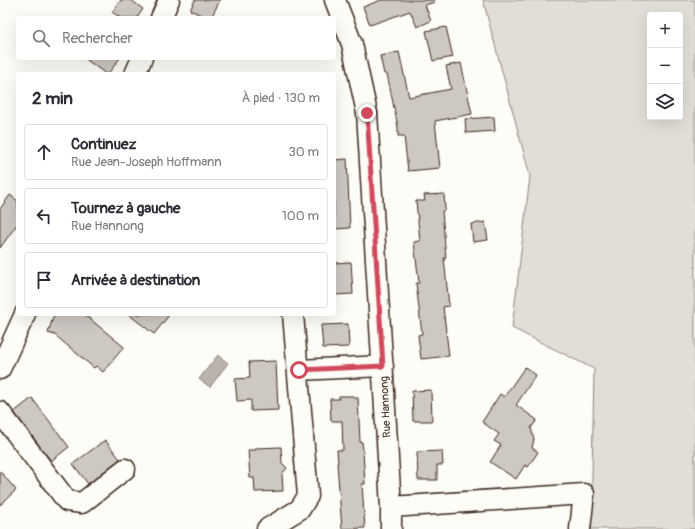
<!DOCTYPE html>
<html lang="fr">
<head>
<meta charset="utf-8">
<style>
	body { margin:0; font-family:Pangolin,sans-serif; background:#f2f2f3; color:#2b2b33 }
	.controls { position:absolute; right:12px; top:12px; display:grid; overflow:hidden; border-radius:4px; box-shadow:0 4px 16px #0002 }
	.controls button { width:36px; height:36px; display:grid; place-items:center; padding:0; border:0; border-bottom:1px solid #e1e1e2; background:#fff; color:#2b2b33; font:20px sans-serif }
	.stop { position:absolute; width:12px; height:12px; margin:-9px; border:3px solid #d1495b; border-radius:50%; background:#fff }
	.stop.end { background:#d1495b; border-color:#fff; box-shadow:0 1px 4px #0008 }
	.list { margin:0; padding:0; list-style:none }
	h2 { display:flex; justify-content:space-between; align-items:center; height:52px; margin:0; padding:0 16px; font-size:17px }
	h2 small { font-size:13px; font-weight:400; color:#7c7c81 }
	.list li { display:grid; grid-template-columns:26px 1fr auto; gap:12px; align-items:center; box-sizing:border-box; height:56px; margin:0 8px 8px; padding:0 8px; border:1px solid #e1e1e2; border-radius:4px }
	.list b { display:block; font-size:15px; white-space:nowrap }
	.list p { margin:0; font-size:13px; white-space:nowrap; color:#7c7c81 }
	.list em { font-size:13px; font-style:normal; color:#7c7c81 }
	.icon { flex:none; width:22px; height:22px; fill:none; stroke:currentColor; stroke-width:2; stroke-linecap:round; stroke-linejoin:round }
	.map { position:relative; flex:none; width:695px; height:529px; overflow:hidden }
	.search { position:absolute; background:#fff; box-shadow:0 4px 16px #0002; left:16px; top:16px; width:320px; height:44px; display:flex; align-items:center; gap:10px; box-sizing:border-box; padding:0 14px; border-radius:4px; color:#7c7c81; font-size:15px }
	.panel { position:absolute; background:#fff; box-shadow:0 4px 16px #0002; left:16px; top:72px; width:320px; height:244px; border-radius:4px }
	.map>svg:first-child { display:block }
	.green { fill:#e1ded7; stroke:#8e847a; fill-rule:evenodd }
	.water { fill:#bbb4ad; stroke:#887d74 }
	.building { fill:#cdc8c2; stroke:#3b2a1e }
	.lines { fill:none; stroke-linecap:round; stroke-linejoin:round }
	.minor-casing { stroke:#3b2a1e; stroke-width:23 }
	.minor { stroke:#fdfcf7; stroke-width:20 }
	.route { stroke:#d1495b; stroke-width:5 }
	.labels { text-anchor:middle; stroke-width:3.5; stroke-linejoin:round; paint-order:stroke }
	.street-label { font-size:11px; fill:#3b2a1e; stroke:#fdfcf7 }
</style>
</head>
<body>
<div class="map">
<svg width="695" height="529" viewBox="0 0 695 529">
	<rect width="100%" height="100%" fill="#fdfcf7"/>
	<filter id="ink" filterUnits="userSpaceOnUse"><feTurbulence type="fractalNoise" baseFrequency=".025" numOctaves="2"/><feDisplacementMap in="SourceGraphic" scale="8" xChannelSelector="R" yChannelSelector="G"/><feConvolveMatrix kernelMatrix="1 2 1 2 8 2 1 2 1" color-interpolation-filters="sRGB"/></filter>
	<g filter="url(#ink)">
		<!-- green -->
		<path class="green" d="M 483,0 L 695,0 L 695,529 L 591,529 L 594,369 L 512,328 L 530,176 ZM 650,15 L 680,15 L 680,117 L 650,117 Z"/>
		<!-- water -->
		<path class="water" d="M 218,355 L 228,363 L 210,387 L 199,379 Z"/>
		<!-- building -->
		<path class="building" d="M 121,0 L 131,0 L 143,9 L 137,18 L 121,18 L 112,12 Z
			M 195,0 L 220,0 L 211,18 L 208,18 L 190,10 Z
			M 381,0 L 434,0 L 435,2 L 425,5 L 431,21 L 417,27 L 410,11 L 370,25 L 363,7 Z
			M 446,27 L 453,57 L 433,61 L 426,31 Z
			M 399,52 L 409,97 L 451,89 L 446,66 L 461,63 L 472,114 L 435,121 L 440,168 L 408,171 L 404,136 L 398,136 L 398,127 L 387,74 L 384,74 L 380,56 Z
			M 84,58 L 120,58 L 108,74 L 106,74 Z
			M 494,117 L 495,131 L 466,133 L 465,119 Z
			M 347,159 L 350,228 L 334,229 L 334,160 Z
			M 444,194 L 445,210 L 442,211 L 446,258 L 444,258 L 449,306 L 443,307 L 449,356 L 421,359 L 418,335 L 422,334 L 416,283 L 419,283 L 414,242 L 420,241 L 416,201 L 425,201 L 424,195 Z
			M 10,195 L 18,201 L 18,223 L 0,248 L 0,209 Z
			M 485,222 L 488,240 L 473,242 L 471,224 Z
			M 351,262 L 353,294 L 334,295 L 334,263 Z
			M 54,314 L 84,314 L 124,347 L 103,372 L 96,366 L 94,368 L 55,335 L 48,333 Z
			M 128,314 L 170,314 L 154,334 Z
			M 348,324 L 349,347 L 323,348 L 321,325 Z
			M 276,361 L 278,410 L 251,411 L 251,400 L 237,401 L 235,379 L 250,378 L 249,362 Z
			M 525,367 L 536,375 L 516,405 L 537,420 L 531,428 L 534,439 L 532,448 L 538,452 L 528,467 L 525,465 L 516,479 L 490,462 L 501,445 L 494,441 L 499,434 L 482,422 L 500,394 L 504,397 Z
			M 431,390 L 432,421 L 413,421 L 412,391 Z
			M 339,396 L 353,396 L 353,398 L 358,398 L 360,442 L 362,442 L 363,451 L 365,484 L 362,484 L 365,528 L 342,529 L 337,463 L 338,463 L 337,450 L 343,450 L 342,421 L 331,421 L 330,399 L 339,399 Z
			M 32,398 L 69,447 L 51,461 L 14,412 Z
			M 105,440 L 120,459 L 88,484 L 73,464 Z
			M 281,447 L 282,463 L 287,468 L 282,474 L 283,491 L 255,492 L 254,478 L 250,478 L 248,450 L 256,450 L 256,448 Z
			M 442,451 L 443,465 L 437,465 L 437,480 L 418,480 L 417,452 Z
			M 0,471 L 16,490 L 0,505 Z"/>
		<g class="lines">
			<defs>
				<path id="minor" d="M 335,0 L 352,44 L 367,113 L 391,507 L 391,529
					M 161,18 L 169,0
					M 135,74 L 142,58
					M 0,369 L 25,314
					M 299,370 L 383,366
					M 0,412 L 67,501 L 82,503 L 125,469
					M 391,507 L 584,494 L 580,529
					M 267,529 L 300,509 L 308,496 L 293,314"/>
			</defs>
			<!-- minor casing -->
			<use href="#minor" class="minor-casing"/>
			<!-- minor -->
			<use href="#minor" class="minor"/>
		</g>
	</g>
	<g class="lines" filter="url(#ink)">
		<!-- route -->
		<path class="route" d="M 299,370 L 383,366 L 367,113"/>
	</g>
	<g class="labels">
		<!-- street labels -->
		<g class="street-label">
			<text transform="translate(385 407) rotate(-93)" y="4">Rue Hannong</text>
		</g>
	</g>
</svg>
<div class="controls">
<button>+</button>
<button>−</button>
<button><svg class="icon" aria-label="layers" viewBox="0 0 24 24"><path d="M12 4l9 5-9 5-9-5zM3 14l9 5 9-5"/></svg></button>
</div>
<div class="stop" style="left:299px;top:370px"></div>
<div class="stop end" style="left:367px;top:113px"></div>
<div class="search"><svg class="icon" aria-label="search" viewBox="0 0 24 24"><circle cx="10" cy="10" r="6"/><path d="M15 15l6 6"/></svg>Rechercher</div>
<section class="panel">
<h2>2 min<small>À pied · 130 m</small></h2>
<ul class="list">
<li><svg class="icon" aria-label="ahead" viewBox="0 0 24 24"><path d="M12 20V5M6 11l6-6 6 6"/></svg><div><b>Continuez</b><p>Rue Jean-Joseph Hoffmann</p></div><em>30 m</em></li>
<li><svg class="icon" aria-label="left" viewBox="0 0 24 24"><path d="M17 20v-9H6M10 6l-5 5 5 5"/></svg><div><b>Tournez à gauche</b><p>Rue Hannong</p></div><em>100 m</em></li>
<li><svg class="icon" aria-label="arrive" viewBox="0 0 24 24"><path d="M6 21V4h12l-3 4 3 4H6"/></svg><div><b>Arrivée à destination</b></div></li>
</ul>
</section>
</div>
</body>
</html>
